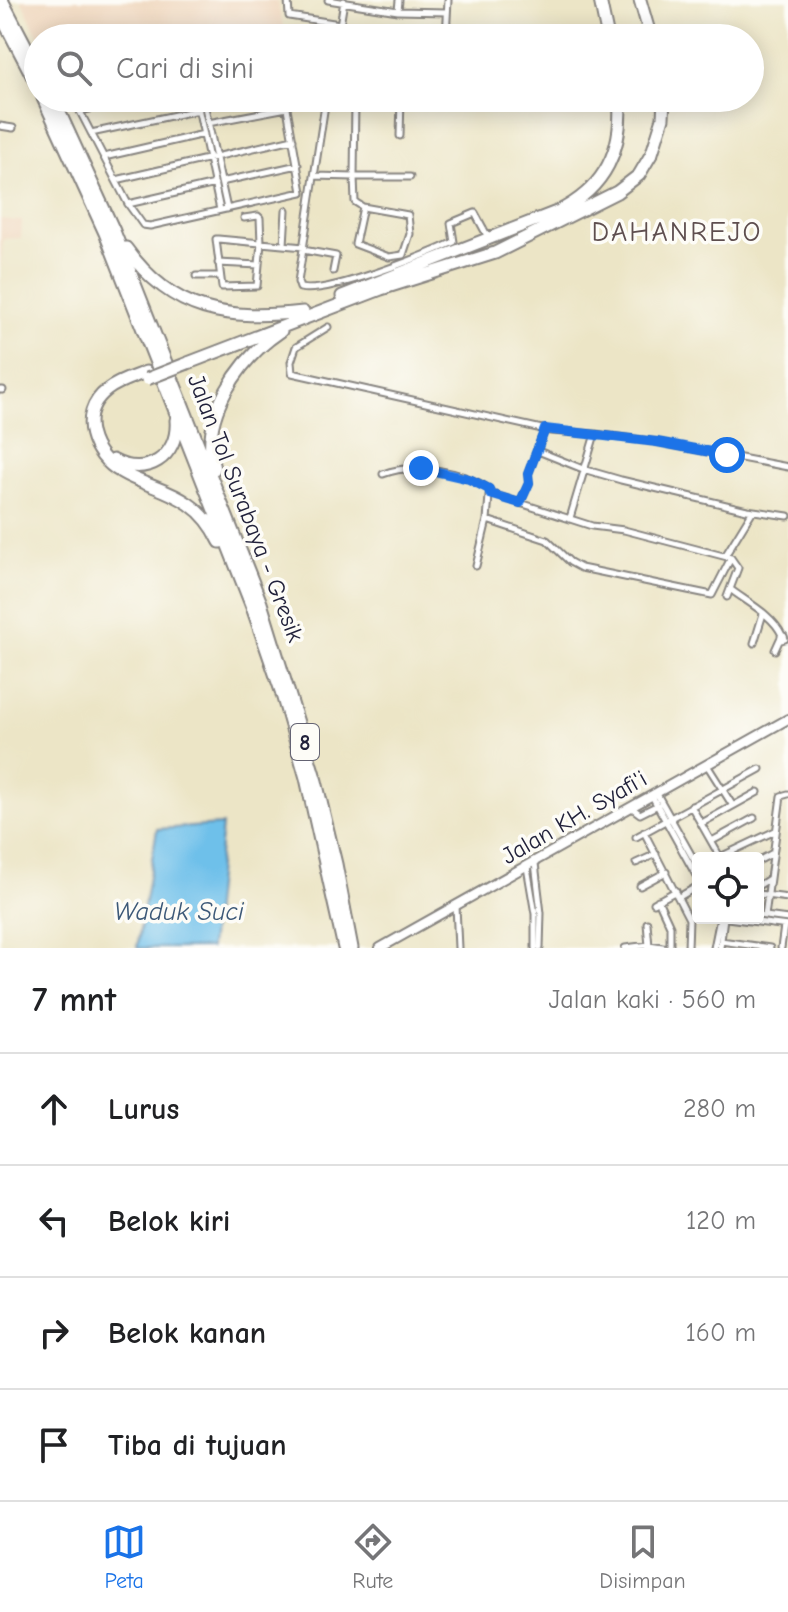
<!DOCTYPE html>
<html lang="id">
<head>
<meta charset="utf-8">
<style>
	body { margin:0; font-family:"Comic Neue",sans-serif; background:#f2f2f2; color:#202124 }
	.controls { position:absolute; right:24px; bottom:24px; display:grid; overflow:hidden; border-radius:8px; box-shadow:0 4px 20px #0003 }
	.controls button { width:72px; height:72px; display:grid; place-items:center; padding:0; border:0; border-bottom:2px solid #e0e0e0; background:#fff; color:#202124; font:40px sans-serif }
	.stop { position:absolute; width:24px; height:24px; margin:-18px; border:6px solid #1a73e8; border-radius:50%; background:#fff }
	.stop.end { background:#1a73e8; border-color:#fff; box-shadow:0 2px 8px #0008 }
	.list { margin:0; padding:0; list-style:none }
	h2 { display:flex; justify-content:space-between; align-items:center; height:104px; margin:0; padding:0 32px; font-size:34px }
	h2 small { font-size:26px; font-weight:400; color:#757577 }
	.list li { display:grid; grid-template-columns:52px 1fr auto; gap:24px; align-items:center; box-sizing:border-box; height:112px; padding:0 32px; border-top:2px solid #e0e0e0 }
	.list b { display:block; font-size:30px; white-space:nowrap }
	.list em { font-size:26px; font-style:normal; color:#757577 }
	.icon { flex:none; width:44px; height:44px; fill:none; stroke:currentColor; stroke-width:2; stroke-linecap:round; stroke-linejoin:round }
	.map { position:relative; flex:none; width:788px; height:948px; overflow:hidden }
	.search { position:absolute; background:#fff; box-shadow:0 4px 20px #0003; left:24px; right:24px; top:24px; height:88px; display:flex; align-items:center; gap:20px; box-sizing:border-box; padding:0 28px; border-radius:44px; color:#757577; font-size:30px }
	.sheet { height:552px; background:#fff }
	nav { display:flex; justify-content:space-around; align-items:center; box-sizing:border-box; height:112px; border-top:2px solid #e0e0e0; background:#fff; font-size:22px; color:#757577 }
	nav a { display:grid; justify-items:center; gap:4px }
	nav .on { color:#1a73e8 }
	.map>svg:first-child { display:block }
	.built { fill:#efd6bc }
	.water { fill:#6ec0ea; stroke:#487192; stroke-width:2 }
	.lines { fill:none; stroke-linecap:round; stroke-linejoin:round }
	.minor-casing { stroke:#878480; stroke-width:9 }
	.secondary-casing { stroke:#878480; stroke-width:12 }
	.motorway-casing { stroke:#878480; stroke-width:15 }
	.minor { stroke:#fff; stroke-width:5 }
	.secondary { stroke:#fff; stroke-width:8 }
	.motorway { stroke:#fff; stroke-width:11 }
	.motorway-bridge-casing { stroke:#878480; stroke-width:15; stroke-linecap:butt }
	.motorway-bridge { stroke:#fff; stroke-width:11 }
	.route { stroke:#1a73e8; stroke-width:10 }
	.labels { text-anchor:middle; stroke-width:7; stroke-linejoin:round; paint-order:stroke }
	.shield { fill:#fdfcf7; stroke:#646373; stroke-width:2 }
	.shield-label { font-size:22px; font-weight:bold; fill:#22223b }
	.street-label { font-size:24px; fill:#22223b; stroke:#fdfcf7 }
	.water-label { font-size:26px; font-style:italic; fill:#3d5978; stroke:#fdfcf7 }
	.quarter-label { font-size:28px; letter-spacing:2px; fill:#5e4e4f; stroke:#fdfcf7 }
</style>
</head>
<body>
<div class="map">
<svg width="788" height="948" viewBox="0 0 788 948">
	<rect width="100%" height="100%" fill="#fdfcf7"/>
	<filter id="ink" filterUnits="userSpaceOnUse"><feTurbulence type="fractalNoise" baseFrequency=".0125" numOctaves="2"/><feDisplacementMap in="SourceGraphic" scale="16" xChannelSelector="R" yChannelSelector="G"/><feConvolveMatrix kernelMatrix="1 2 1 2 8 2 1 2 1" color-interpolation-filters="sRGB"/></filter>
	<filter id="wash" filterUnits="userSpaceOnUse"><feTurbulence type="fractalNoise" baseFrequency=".006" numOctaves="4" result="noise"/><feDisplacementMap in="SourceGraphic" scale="32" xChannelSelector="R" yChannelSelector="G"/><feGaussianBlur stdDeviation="1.8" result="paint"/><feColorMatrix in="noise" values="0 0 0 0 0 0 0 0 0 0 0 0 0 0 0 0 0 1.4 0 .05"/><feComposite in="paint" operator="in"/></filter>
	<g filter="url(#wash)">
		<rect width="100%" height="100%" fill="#ece5c6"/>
		<!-- built -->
		<path class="built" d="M 21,0 L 277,0 L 284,30 L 244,38 L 39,38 Z
			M 0,219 L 22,221 L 21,238 L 3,239 L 0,272 Z"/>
		<!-- water -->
		<path class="water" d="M 222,825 L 210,948 L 137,948 L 157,829 Z"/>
	</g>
	<g filter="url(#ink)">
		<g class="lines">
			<defs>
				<path id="minor" d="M 288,0 L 289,16 L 340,24
					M 328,0 L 398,11 L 447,12
					M 398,11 L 399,0
					M 295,38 L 313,38
					M 338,38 L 344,1
					M 446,38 L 448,0
					M 73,98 L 128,204 L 143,225 L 150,226 L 302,192 L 287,108 L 208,123
					M 196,98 L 220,210
					M 203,98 L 227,209
					M 326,98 L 298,282 L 300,288 C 327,295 426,255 454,242 L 451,223 L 475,213 L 489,239
					M 355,101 L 354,177 L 410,177
					M 325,104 L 355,99
					M 80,111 L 137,98
					M 0,126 L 13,128
					M 91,133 L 199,110
					M 400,136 L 401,98
					M 104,157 L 204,134
					M 315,176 L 354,177 L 355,202 L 363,207 L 355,244 L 389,257 L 403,255 L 410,234 L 408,215 L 363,207
					M 116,180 L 293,139
					M 221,182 L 298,165
					M 128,204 L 215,184
					M 244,218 L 258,216 L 260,218 L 261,243 L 257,286 L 222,287 L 216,239 L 218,239 L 304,247
					M 284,245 L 286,210
					M 303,250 L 336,256 L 333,271
					M 218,263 L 259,265
					M 196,276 L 219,276
					M 328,327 L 296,347 L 291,362 L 292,373 L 551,431 L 595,434 L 570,518
					M 0,390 L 3,390
					M 595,434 L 657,442 L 788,467
					M 538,451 L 583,469 L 621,480 L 747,510 L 788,516
					M 383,474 C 413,462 462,471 489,489 L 490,494
					M 520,503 L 529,483 L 528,474 L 545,429
					M 487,520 L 547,540 L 570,562 L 581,568 L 712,595 L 731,558
					M 725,556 L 752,512
					M 476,566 L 487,520 L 489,496 L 492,494 L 592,526 L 624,530 L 731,558 L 738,568 L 727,597
					M 730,589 C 747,602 773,615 782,635
					M 781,636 L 784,636 L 785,639 L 781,640 Z
					M 754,643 L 763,614
					M 775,650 L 780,639
					M 707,765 L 733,806
					M 657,794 L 698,867
					M 652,796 L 698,879
					M 691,806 L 720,857
					M 632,808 L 640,814 L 658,805
					M 702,823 L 758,792
					M 644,832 L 689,919 L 688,948
					M 636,837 L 760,769
					M 712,841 L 754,818
					M 720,857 L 775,831
					M 758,861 L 773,853
					M 535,863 L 541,913 L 540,948
					M 636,863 L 656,854
					M 527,867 L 535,914 L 535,948
					M 640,886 L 666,872
					M 758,886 L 769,879
					M 758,894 L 788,898
					M 679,897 L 698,886
					M 658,900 L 670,926 L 670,948
					M 654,903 L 676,891
					M 456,906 L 458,948
					M 758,915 L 788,919
					M 765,916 L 781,796 L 788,794
					M 727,918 L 788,926
					M 647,923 L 649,946
					M 721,941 L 770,948
					M 625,948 L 649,945 L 669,948
					M 714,948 L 720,918
					M 720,948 L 724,918
					M 781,948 L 784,926"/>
				<path id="secondary" d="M 380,948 L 788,719"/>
				<path id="motorway" d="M 2,0 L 38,69
					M 600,0 L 608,38
					M 640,0 L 651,38
					M 0,14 L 38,87
					M 43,98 L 105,233 L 252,607 L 281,691 L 306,778 L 344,948
					M 53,98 L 114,231 L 261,603 L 316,781 L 336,864 L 352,948
					M 126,248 C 173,314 228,320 303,312
					M 342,296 L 559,211 C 605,188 624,149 619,98
					M 188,363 L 381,289 L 495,253 L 617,192 L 639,175 L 652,153 L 663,118 L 664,98
					M 146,372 C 133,377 118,381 107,390 C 76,414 92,456 121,472 C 143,485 168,489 189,504 C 202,513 213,527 220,542
					M 113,460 C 146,478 179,457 176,420
					M 214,469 C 199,417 239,359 281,331"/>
			</defs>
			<!-- minor casing -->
			<use href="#minor" class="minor-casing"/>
			<!-- secondary casing -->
			<use href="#secondary" class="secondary-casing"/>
			<!-- motorway casing -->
			<use href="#motorway" class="motorway-casing"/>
			<!-- minor -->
			<use href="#minor" class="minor"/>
			<!-- secondary -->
			<use href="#secondary" class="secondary"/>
			<!-- motorway -->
			<use href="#motorway" class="motorway"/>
			<defs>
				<path id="motorway-bridge" d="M 147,379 L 188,363"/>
			</defs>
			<!-- motorway-bridge casing -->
			<use href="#motorway-bridge" class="motorway-bridge-casing"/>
			<!-- motorway-bridge -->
			<use href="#motorway-bridge" class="motorway-bridge"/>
		</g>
	</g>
	<g class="lines" filter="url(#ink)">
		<!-- route -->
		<path class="route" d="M 421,468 L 469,479 L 489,489 L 490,494 L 520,503 L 529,483 L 528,474 L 545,429 L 657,442 L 727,455"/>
	</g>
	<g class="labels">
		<!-- shield labels -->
		<rect class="shield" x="291" y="724" width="28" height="36" rx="6"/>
		<g class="shield-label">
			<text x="305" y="750">8</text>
		</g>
		<!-- street labels -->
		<g class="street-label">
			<text transform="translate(246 508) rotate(69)" y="8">Jalan Tol Surabaya - Gresik</text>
			<text transform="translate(574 817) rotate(-30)" y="8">Jalan KH. Syafi'i</text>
		</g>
		<!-- water labels -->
		<g class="water-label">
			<text x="179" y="920">Waduk Suci</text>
		</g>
		<!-- quarter labels -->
		<g class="quarter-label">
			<text x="677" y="241">DAHANREJO</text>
		</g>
	</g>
</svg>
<div class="controls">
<button><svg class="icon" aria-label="locate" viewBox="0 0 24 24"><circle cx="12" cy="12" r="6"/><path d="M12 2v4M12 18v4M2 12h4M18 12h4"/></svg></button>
</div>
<div class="stop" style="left:727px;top:455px"></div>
<div class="stop end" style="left:421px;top:468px"></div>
<div class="search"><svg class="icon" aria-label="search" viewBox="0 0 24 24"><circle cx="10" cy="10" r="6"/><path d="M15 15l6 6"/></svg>Cari di sini</div>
</div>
<section class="sheet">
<h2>7 mnt<small>Jalan kaki · 560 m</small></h2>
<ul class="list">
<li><svg class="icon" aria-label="ahead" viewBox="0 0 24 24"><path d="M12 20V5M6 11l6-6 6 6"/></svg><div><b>Lurus</b></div><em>280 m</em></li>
<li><svg class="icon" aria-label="left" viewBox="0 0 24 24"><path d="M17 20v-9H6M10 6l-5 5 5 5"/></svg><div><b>Belok kiri</b></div><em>120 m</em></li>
<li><svg class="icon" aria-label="right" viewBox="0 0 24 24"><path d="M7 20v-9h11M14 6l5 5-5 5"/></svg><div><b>Belok kanan</b></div><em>160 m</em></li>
<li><svg class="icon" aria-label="arrive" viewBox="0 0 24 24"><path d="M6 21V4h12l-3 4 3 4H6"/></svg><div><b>Tiba di tujuan</b></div></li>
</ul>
</section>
<nav>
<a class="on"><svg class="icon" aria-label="map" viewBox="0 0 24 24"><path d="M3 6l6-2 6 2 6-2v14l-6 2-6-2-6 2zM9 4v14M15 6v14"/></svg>Peta</a>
<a><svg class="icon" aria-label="directions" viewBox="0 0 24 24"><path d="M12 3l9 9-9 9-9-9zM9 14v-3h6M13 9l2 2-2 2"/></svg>Rute</a>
<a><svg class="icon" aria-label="saved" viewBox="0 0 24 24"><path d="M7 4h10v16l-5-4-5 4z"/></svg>Disimpan</a>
</nav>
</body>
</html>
